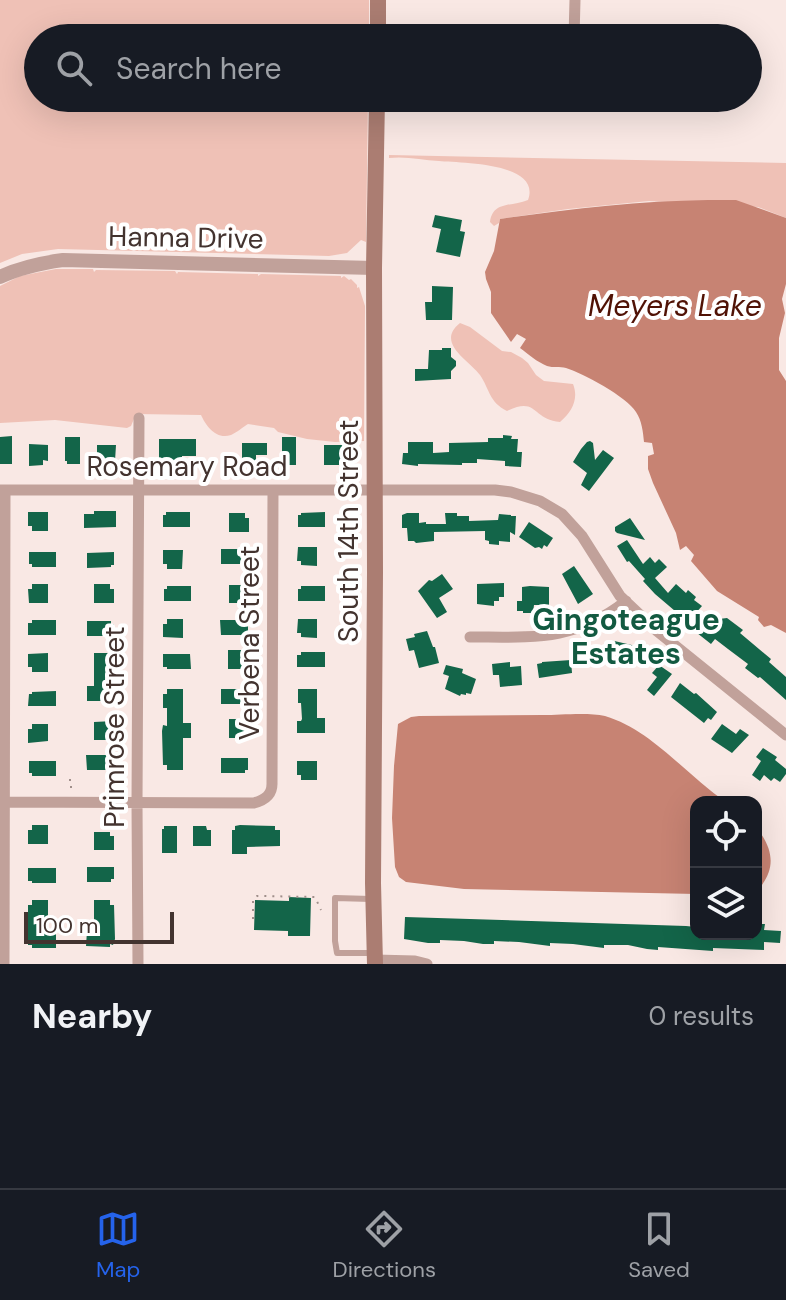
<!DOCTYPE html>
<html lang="en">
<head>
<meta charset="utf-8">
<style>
	body { margin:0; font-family:"DM Sans",sans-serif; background:#242831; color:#f1f3f6 }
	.controls { position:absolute; right:24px; bottom:24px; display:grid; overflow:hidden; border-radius:16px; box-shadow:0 8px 32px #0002 }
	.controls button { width:72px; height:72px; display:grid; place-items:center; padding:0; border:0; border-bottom:2px solid #363941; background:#171b24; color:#f1f3f6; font:40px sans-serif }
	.scale { position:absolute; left:24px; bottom:20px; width:150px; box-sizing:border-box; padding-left:8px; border:4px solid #43332f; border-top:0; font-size:22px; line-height:28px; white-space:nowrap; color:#43332f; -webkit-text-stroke:6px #fff; paint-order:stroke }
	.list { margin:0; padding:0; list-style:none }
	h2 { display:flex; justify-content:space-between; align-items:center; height:104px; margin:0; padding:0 32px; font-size:34px }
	h2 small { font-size:26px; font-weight:400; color:#9ea1a6 }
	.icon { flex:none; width:44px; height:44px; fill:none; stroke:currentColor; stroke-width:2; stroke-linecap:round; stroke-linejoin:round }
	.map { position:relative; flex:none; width:786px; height:964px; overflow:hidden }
	.search { position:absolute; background:#171b24; box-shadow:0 8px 32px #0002; left:24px; right:24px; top:24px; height:88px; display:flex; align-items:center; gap:20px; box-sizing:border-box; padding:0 28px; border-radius:44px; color:#9ea1a6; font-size:30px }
	.sheet { height:224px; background:#171b24 }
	nav { display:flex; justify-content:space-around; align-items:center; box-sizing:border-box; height:112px; border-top:2px solid #363941; background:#171b24; font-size:22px; color:#9ea1a6 }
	nav a { display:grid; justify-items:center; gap:4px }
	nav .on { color:#2563eb }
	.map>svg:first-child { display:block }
	.green { fill:#efc1b6 }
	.water { fill:#c78373 }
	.building { fill:#136549 }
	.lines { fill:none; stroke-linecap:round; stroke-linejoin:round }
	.path { stroke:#a08f8b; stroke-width:2; stroke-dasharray:2 6; stroke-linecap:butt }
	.service { stroke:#c1a19a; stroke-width:6 }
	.minor { stroke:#c1a19a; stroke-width:11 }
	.tertiary { stroke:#c1a19a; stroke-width:14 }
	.secondary { stroke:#ab7d72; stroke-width:16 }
	.labels { text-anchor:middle; stroke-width:8; stroke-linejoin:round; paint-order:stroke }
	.street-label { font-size:28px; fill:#43332f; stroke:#fff }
	.water-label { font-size:30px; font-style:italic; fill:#501205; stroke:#fff }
	.neighbourhood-label { font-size:30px; font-weight:bold; fill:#125a41; stroke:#fff }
</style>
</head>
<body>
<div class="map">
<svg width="786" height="964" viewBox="0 0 786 964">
	<rect width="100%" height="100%" fill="#f9e8e4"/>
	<!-- green -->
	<path class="green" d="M 0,0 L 369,0 L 369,38 L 38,38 L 38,98 L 368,98 L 366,242 L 361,240 L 347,253 L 329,256 L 58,249 L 22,254 L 0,263 Z
		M 389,155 L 786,163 L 786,218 L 758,207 L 649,201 L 568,209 L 500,219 L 499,223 L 494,226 L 490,222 C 493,201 511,207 528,200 C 542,162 459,163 439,161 C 422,160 406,156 389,158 Z
		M 56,269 L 93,269 L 94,272 L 96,270 L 175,271 L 177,274 L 178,272 L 258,274 L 258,276 L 261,274 L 341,276 L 341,278 L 344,276 L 349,280 L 351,279 L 357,285 L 357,288 L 359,287 L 365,306 L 364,441 L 335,442 L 307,439 L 278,432 L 274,428 L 248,424 C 243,427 236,433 231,435 C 216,440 206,426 201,415 L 136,414 L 131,426 L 127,428 L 55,420 L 0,423 L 0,286 L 20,276 Z
		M 460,323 L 470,327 L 502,351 L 511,352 L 522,358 L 528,363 L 536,375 L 544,381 L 573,384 C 579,399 572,412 560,422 C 532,420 538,396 507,411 C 489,402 490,390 480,375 C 469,360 435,343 460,323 Z"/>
	<!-- water -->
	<path class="water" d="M 708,200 L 736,200 L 786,218 L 786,284 L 782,299 L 785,313 L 779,338 L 779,370 L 786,381 L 786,633 L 771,625 L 764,627 L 758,620 L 759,617 L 717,591 L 691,561 L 694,555 L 686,546 L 680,550 L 676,533 L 653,483 L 648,469 L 648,456 L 654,454 L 652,443 L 644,442 C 643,432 642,421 636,412 C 627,397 583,373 566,368 C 560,366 553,368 547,366 C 537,362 528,354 520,348 L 526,339 L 517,334 L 511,342 L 491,313 L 491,292 L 486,279 L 485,272 L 494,251 L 500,219 C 569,209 638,201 708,200 Z
		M 543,715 C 560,715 588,712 605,716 C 652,730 686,775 726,802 L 696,802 L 696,894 L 464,889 L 406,882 L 399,877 L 395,867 L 392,818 L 394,766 L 398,724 L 411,717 L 419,716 Z
		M 756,827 C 774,849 777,870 756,892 Z"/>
	<!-- building -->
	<path class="building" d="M 435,215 L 462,220 L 460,231 L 465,232 L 460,257 L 436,252 L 441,229 L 432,227 Z
		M 432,286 L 453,287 L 452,320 L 426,320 L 425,302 L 432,302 Z
		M 442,348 L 451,348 L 451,357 L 456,361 L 456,366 L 451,371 L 451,379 L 415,381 L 415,369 L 428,369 L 429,350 L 442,350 Z
		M 503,435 L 512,436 L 511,439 L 518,439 L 517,452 L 522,452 L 521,467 L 505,466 L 505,461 L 477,459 L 477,463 L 462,463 L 462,465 L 418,464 L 418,466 L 402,464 L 403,453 L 408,453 L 408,442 L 433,442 L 433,453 L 449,452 L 449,443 L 488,442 L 488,438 L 503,438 Z
		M 12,436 L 12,464 L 0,464 L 0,437 Z
		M 65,437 L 80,437 L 80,464 L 67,464 L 67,461 L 65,461 Z
		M 282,437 L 296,437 L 296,465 L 282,465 Z
		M 159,439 L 196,439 L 196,456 L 182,456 L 182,467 L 159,466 Z
		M 590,441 L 593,443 L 595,460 L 603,450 L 614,458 L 589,491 L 581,485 L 587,473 L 573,462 L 581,449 L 587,442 Z
		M 242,443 L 267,443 L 267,455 L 256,455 L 256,466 L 242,466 Z
		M 29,444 L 48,445 L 48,461 L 43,460 L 43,465 L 29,466 Z
		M 97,445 L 116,445 L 115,461 L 111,461 L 111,464 L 97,464 Z
		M 324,445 L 343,445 L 343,461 L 339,461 L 339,465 L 324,465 Z
		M 94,511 L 116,511 L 116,527 L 84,528 L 84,514 L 94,514 Z
		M 28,512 L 48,512 L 48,531 L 32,531 L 32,526 L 28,526 Z
		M 166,512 L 190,512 L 190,527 L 163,527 L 163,515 L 166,515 Z
		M 325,512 L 325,527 L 298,527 L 298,515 L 301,515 L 301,513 Z
		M 229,513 L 245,513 L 245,518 L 249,518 L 249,532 L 229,532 Z
		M 407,513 L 419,513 L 419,523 L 426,522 L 426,524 L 446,524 L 445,513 L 457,513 L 457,516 L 469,516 L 469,521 L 498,520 L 499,514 L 511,515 L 511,516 L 516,516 L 515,535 L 510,532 L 510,542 L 499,541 L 499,545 L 489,544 L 489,541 L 485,540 L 485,531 L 434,532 L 434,541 L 416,543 L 414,541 L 408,541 L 407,528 L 402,528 L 402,515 Z
		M 630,518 L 645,540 L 617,533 L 615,531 L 615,527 Z
		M 529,522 L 553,538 L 547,547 L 544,545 L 542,549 L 539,547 L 535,548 L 519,537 Z
		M 627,540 L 643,564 L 650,557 L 655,563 L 659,559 L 667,567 L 655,578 L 668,593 L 676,584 L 686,593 L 688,590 L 696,597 L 694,600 L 702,606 L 695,614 L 710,626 L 717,617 L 719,619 L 727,618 L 743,630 L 740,633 L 771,659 L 769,662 L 786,677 L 786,700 L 760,677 L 758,678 L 745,668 L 748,664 L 728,649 L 715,639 L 711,644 L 673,614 L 675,611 L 655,594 L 643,581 L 645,579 L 629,561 L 627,562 L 617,546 Z
		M 298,547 L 317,547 L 317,566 L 301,565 L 301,561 L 297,561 Z
		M 221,549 L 248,549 L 248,561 L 245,561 L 245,564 L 221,564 Z
		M 163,550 L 183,550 L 182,569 L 167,569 L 167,564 L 163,564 Z
		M 29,552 L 56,552 L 56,567 L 32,567 L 32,564 L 29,564 Z
		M 114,552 L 114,565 L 111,565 L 111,567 L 87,568 L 87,553 Z
		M 574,566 L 593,594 L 578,604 L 562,574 Z
		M 442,574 L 453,589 L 439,598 L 447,612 L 437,618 L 418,591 L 429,580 L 432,581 Z
		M 504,583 L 504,597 L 499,597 L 499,601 L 494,601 L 494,606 L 477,604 L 477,584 Z
		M 32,584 L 48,584 L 48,603 L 29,603 L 28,589 L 32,589 Z
		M 94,584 L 110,584 L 110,589 L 114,589 L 114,603 L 94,603 Z
		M 229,585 L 244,585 L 244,590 L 248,590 L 248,603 L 229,603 Z
		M 167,586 L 191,586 L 191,601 L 164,601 L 164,589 L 167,589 Z
		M 301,586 L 325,586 L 325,601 L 298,601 L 298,589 L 301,589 Z
		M 530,586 L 549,587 L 549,605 L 534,605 L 533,613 L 523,613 L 523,611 L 517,611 L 517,601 L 522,601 L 522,587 Z
		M 167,619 L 183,619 L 183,638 L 163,637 L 163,624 L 167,624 Z
		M 298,619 L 317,619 L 317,638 L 301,637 L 301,633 L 297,633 Z
		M 32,620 L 56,620 L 56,635 L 28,635 L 28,623 L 32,623 Z
		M 220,620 L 248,620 L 248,633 L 244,633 L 244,635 L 221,635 Z
		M 87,621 L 111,621 L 111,624 L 114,624 L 114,636 L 87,636 Z
		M 427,631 L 433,647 L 435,647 L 439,663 L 419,668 L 414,650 L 409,651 L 406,639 L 415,637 L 414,634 Z
		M 610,640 L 636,646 L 634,666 L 614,664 L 614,658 L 608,657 Z
		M 228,650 L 244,650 L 244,655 L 248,655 L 248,669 L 228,669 Z
		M 301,652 L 325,652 L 325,667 L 297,667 L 297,655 L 301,655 Z
		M 48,653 L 48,672 L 32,672 L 32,667 L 28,667 L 28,654 Z
		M 94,653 L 114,653 L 114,667 L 110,667 L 110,686 L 111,689 L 114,689 L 114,701 L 87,701 L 87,686 L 94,686 Z
		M 163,654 L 190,654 L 191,669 L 167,669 L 167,667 L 163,667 Z
		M 571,660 L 572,673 L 539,678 L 537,664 L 542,663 L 542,662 Z
		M 510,662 L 510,667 L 521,666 L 522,685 L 500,687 L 499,675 L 493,675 L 492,664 Z
		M 446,665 L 463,669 L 462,673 L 476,679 L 471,694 L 466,693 L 466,695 L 461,694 L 460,696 L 445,689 L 449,676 L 443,674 Z
		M 659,665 L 672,674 L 654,696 L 647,690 L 657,677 L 652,673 Z
		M 680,683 L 694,694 L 696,693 L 717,712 L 711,720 L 708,718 L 704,723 L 671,697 Z
		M 167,689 L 183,689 L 183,723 L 191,723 L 191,738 L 183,738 L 183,770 L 167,770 L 167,765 L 163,765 L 162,731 L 163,725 L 167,726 L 167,708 L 163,708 L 163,694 L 167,694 Z
		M 221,689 L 248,689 L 248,701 L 245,701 L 245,704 L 221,704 Z
		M 298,689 L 317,689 L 317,718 L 325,718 L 325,733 L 297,733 L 297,721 L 301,721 L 302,719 L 301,703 L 298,703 Z
		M 56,691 L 56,706 L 28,706 L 29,694 L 32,694 L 32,692 Z
		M 229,719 L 245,719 L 245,724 L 248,724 L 248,738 L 229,738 Z
		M 114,721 L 114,735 L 110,735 L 110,740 L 94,740 L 94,722 Z
		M 32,724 L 48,724 L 48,741 L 28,743 L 28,729 L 32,729 Z
		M 722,724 L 736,734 L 740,729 L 749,735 L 732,753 L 711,739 Z
		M 763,748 L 777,757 L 775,760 L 786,769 L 786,774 L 780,782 L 774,778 L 771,781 L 764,775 L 760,781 L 752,775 L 761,761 L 756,757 Z
		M 86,755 L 114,755 L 114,767 L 110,767 L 111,770 L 87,770 Z
		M 221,758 L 248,758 L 248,770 L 245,770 L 245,773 L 221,773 Z
		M 29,761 L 56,761 L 56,776 L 32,776 L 32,773 L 29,773 Z
		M 297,761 L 317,761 L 317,780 L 301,780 L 301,775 L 297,775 Z
		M 32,825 L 48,825 L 48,844 L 28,844 L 28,830 L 32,830 Z
		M 240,825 L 275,826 L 275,830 L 280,830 L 280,846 L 247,847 L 247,854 L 232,854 L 232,830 L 235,830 L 235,826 Z
		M 164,826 L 177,826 L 177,853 L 162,853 L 162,829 L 164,829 Z
		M 193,826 L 206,826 L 207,830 L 211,830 L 211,846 L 193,846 Z
		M 94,832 L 110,832 L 110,836 L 114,836 L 114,850 L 94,850 Z
		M 87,867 L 114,867 L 114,879 L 111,879 L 111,882 L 87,882 Z
		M 28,868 L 56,868 L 56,883 L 32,883 L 32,881 L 28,881 Z
		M 289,897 L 311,898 L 310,936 L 288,936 L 288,931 L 254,930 L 255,900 L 289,901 Z
		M 32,900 L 48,900 L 48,933 L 56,933 L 56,948 L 32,948 L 32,945 L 28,945 L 28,905 L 32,905 Z
		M 94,900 L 110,900 L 110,905 L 114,905 L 115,939 L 113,945 L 110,944 L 110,947 L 86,946 L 87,931 L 94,931 Z
		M 405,917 L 686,926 L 696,927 L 696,934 L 756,934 L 756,924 L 765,924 L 764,930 L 781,931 L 780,943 L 764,942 L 764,950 L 713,948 L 713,951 L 658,947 L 658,950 L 647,949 L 628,945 L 604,945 L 604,948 L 573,944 L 550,943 L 550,946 L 519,942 L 494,941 L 494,944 L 483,944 L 464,941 L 440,940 L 440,943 L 428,943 L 404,939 Z"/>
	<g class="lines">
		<!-- path -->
		<path class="path" d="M 69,780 L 71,780 L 71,790
			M 253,919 L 253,900 L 257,896 L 261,896 L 315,897 L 321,910"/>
		<!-- service -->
		<path class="service" d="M 371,899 L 335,898 L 335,941 L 337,953 L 371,953"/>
		<!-- minor -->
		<path class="minor" d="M 574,38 L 575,0
			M 0,490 L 495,490 L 511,492 L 540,501 L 562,514 L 582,536 L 620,596 L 657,631 L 786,735
			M 470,637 C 532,637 574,642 626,601
			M 0,802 L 254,803 C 265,800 272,795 272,784 L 273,490
			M 375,960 L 415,961 L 427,964
			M 4,964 L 5,490
			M 138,964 L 137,803 L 139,418"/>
		<!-- tertiary -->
		<path class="tertiary" d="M 0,277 C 21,267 41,263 63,260 L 374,268"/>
		<!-- secondary -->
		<path class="secondary" d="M 378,38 L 378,0
			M 375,964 L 373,883 L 375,572 L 374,268 L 377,98"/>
	</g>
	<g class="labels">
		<!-- street labels -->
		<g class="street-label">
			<text transform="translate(186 237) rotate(1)" y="10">Hanna Drive</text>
			<text x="187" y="476">Rosemary Road</text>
			<text transform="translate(348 531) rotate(-90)" y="10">South 14th Street</text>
			<text transform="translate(249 643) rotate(-90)" y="10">Verbena Street</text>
			<text transform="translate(114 727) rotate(-90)" y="10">Primrose Street</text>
		</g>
		<!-- water labels -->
		<g class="water-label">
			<text x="675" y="316">Meyers Lake</text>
		</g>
		<!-- neighbourhood labels -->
		<g class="neighbourhood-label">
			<text x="626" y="630">Gingoteague<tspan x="626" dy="34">Estates</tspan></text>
		</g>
	</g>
</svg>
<div class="controls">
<button><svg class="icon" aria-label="locate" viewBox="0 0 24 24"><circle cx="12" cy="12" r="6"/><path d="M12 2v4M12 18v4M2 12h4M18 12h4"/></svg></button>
<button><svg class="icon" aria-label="layers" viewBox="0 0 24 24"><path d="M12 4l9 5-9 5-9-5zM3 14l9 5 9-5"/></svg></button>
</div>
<div class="scale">100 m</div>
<div class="search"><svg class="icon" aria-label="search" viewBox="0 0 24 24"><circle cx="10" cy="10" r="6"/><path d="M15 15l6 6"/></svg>Search here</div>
</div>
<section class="sheet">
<h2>Nearby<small>0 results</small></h2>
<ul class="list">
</ul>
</section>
<nav>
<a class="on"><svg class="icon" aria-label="map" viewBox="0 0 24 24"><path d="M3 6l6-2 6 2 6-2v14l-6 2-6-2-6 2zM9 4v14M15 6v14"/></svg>Map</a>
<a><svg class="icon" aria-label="directions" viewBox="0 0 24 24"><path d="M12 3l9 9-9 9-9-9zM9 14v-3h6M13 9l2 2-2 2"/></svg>Directions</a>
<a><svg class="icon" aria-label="saved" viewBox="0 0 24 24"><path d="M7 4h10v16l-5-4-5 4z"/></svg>Saved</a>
</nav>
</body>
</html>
